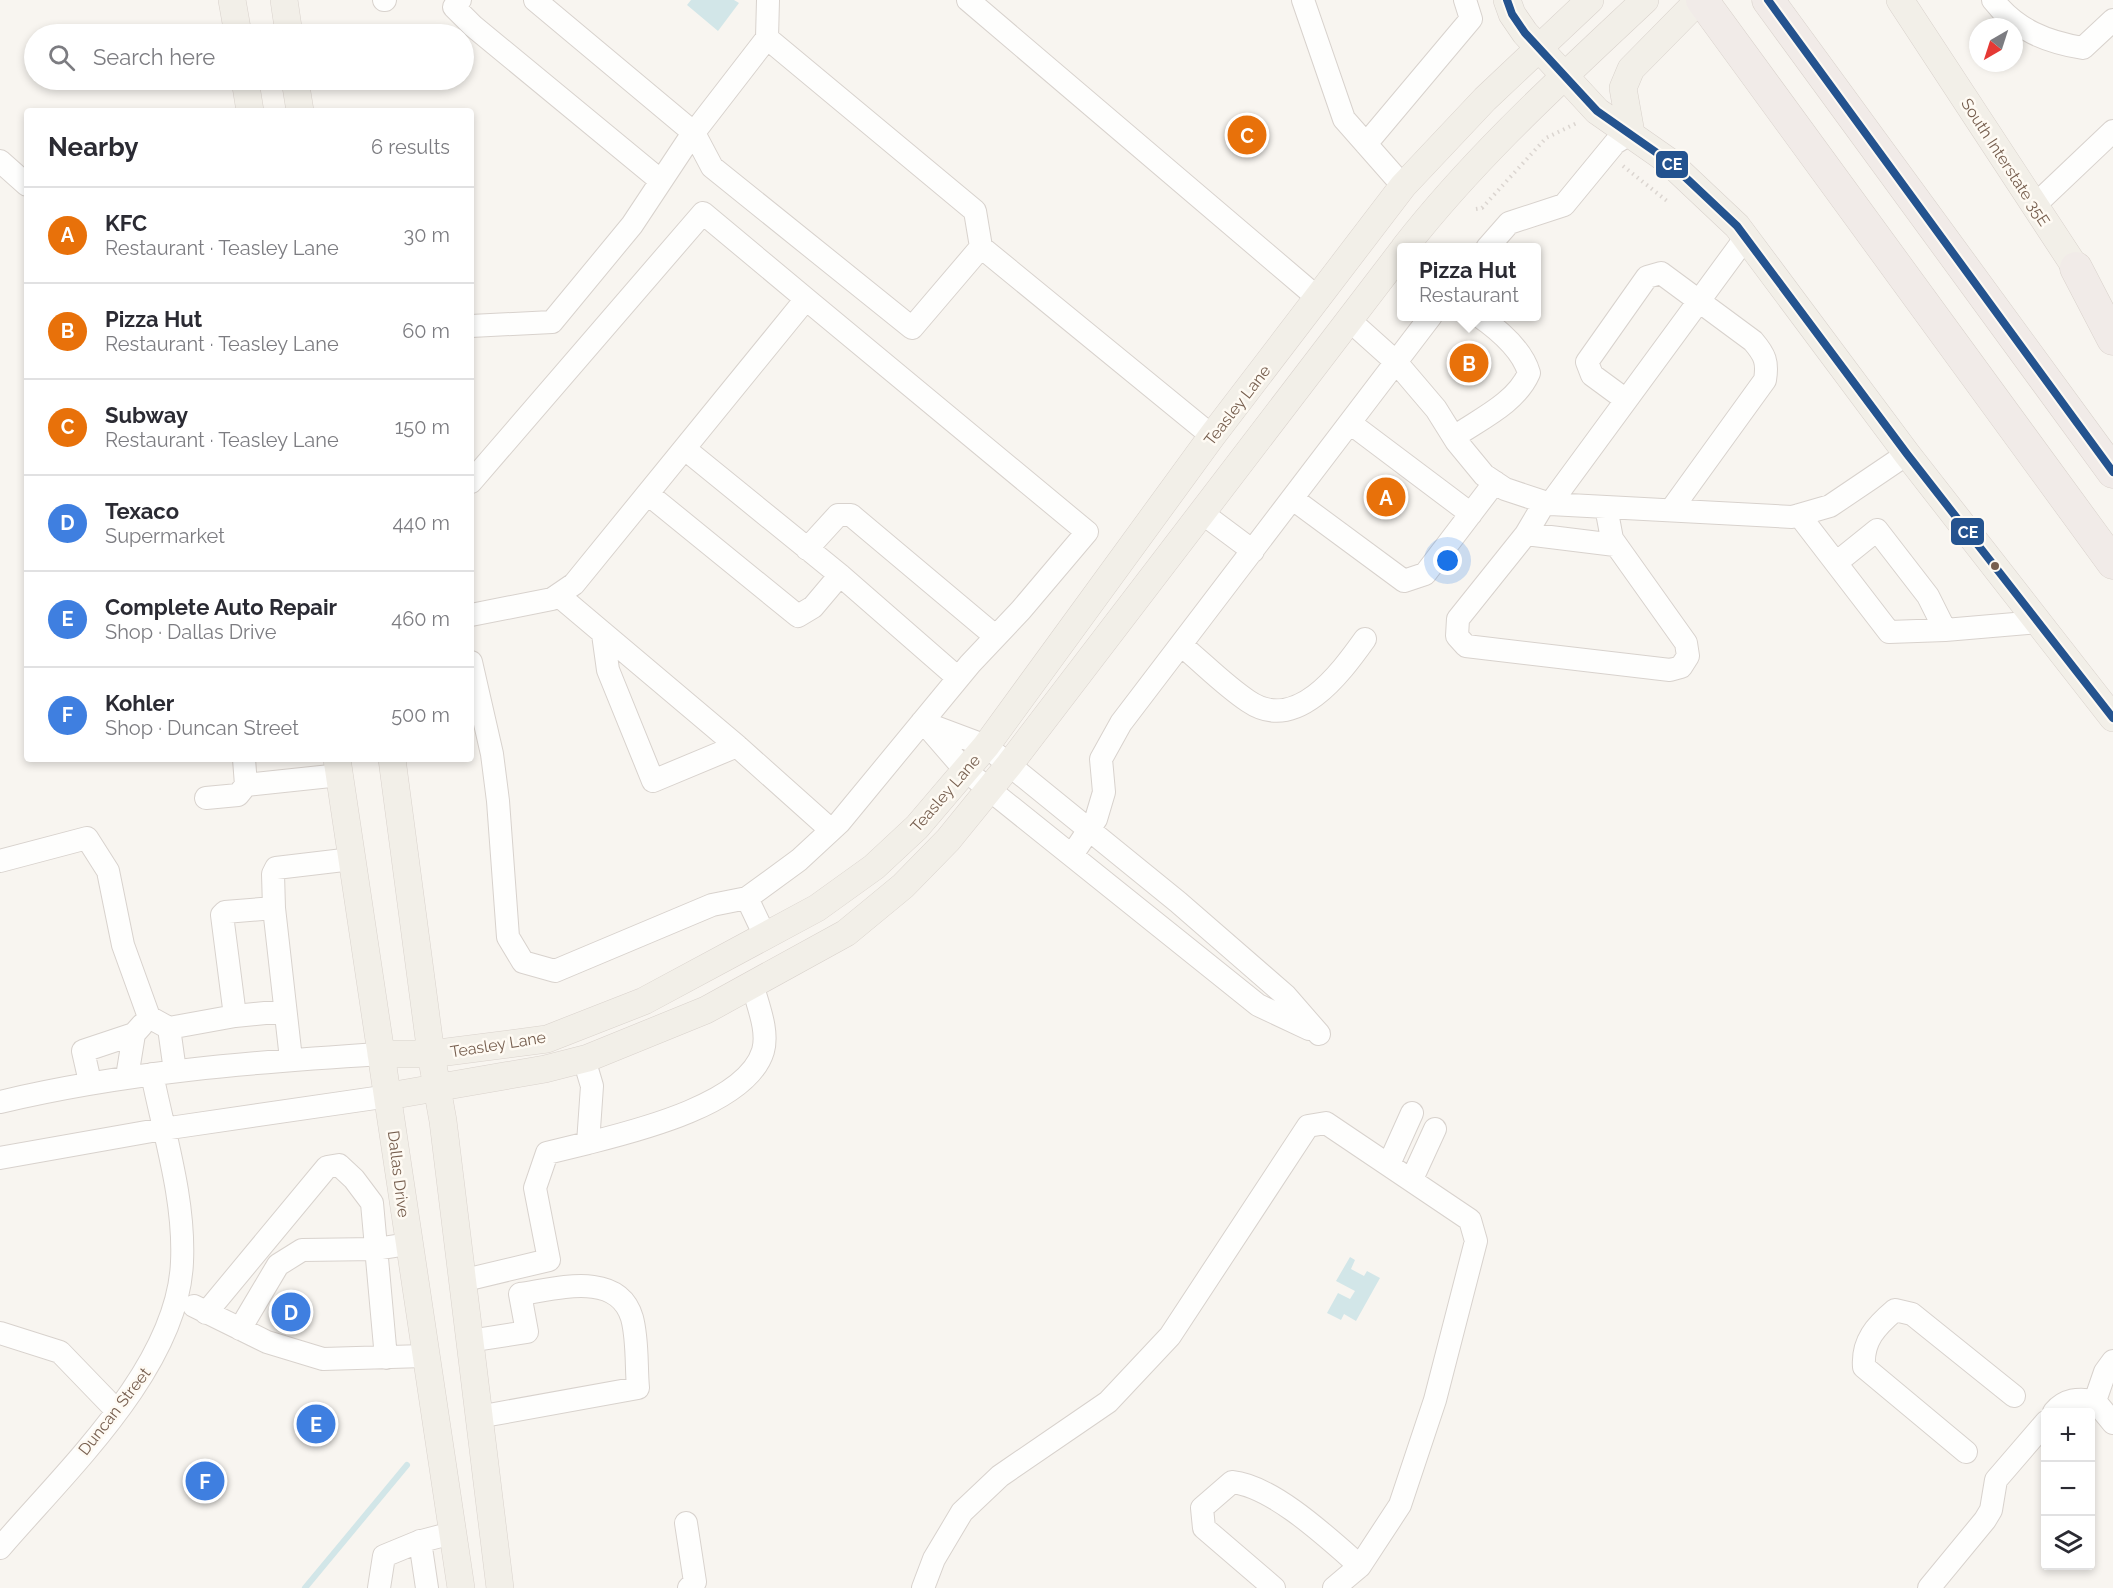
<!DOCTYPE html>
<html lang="en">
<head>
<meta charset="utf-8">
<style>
	body { margin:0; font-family:Raleway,sans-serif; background:#f7f7f7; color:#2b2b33 }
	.controls { position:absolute; right:18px; bottom:18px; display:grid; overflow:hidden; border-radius:6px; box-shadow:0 3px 9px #0003 }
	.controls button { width:54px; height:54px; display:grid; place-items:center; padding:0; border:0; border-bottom:2px solid #e1e1e2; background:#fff; color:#2b2b33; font:30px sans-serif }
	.compass { position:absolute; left:1969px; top:18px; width:54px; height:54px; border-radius:50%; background:#fff; box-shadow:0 3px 9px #0003; rotate:219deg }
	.you { position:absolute; left:1448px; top:561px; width:21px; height:21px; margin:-15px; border:4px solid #fff; border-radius:50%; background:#1a73e8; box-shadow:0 0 0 9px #1a73e833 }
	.badge { display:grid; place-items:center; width:39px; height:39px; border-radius:50%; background:#111827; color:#fff; font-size:20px; font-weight:700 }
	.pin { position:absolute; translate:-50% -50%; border:3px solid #fff; box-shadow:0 2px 6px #0006 }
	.popup { position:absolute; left:1397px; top:243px; width:144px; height:78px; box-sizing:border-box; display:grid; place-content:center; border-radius:6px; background:#fff; filter:drop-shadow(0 2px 4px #0005); font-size:20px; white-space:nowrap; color:#7c7c81 }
	.popup b { font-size:22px; color:#2b2b33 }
	.popup::after { content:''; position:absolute; left:50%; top:100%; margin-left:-12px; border:12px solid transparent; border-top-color:#fff }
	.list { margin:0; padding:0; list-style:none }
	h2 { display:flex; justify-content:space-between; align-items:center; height:78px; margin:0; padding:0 24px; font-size:26px }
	h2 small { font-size:20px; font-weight:400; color:#7c7c81 }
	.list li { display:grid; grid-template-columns:39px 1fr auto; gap:18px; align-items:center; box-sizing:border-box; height:96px; padding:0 24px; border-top:2px solid #e1e1e2 }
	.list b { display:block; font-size:22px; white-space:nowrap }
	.list p { margin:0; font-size:20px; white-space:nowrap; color:#7c7c81 }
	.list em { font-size:20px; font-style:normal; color:#7c7c81 }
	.icon { flex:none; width:33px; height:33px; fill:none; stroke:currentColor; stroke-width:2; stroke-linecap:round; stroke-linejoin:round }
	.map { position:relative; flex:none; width:2113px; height:1588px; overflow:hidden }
	.search { position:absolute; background:#fff; box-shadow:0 3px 9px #0003; left:24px; top:24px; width:450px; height:66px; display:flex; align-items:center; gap:15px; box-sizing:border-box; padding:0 21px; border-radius:33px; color:#7c7c81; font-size:22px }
	.panel { position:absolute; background:#fff; box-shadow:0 3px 9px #0003; left:24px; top:108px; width:450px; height:654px; border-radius:6px }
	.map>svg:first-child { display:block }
	.water { fill:#d2e6e8 }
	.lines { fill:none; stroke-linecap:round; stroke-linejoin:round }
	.stream { stroke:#d2e6e8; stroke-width:6 }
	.minor-casing { stroke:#d8d2cd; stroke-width:24 }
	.major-casing { stroke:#d9d2cc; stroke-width:28 }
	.highway-casing { stroke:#d9d2cc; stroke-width:33 }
	.path { stroke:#dbd5d0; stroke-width:4; stroke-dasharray:1.5 4.5; stroke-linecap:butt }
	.minor { stroke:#fefefd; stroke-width:22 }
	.major { stroke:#f2efe8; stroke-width:27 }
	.highway { stroke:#f1ebe8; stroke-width:32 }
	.bus-1-casing { stroke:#fefaf3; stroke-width:12 }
	.bus-1 { stroke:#24538f; stroke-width:8 }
	.bus-dot { fill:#775f4f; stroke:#fefaf3; stroke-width:2 }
	.labels { text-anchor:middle; stroke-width:5; stroke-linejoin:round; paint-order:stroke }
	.street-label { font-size:16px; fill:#775f4f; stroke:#fefaf3 }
	.line-badge { stroke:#fefaf3; stroke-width:2 }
	.badge-label { font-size:16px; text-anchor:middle; font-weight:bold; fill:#fff }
</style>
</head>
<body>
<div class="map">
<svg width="2113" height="1588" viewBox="0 0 2113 1588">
	<rect width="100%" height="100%" fill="#f8f5f0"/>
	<!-- water -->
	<path class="water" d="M 691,0 L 734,0 L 739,3 L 718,31 L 687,5 Z
		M 1350,1257 L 1355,1260 L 1351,1269 L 1364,1276 L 1367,1271 L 1380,1278 L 1356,1321 L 1344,1314 L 1341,1320 L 1327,1313 L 1338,1293 L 1350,1299 L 1355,1291 L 1336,1281 Z"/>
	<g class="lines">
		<!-- stream -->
		<path class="stream" d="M 305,1588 L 407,1465"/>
		<defs>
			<path id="minor" d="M 384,0 L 385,0
				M 460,0 L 454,7 L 473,26 L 661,181
				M 535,0 L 694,133 L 712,167 L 912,328 L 981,247
				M 968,0 L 1319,299
				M 1303,0 L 1344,119 L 1403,186
				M 1993,0 C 2016,30 2047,42 2083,48 L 2113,20
				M 767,38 L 768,0
				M 1366,144 L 1471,19 L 1465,0
				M 0,161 L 27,185
				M 2035,205 L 2113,131
				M 1487,248 L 1509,223 L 1564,205 L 1615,143 L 1631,133
				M 1348,319 L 1396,362 L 1436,409 L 1456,441 L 1484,475 L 1505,489 L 1550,504 L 1792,517 L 1830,506 L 1907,454
				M 471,326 L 552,322 L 632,225 L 689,139 L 767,38 L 975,211 L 981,247 L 1212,436
				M 1626,400 L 1592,375 L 1587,362 L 1647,277 L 1661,273 L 1753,341 C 1765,355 1768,362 1765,380 L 1671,510
				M 1350,423 L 1471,514
				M 1454,437 C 1480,419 1516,403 1529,373 C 1522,349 1499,330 1479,316
				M 471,482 L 703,213 L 806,299 L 574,584 L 552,599 L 471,615
				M 648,494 L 798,616 L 813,607 L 840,575 L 685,449
				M 1293,499 L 1404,581 L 1425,574 L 1495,482
				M 1545,502 L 1526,534 L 1458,619 L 1457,636 L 1466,646 L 1670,670 L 1681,667 L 1688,656 L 1686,643 L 1612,539 L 1606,507
				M 1550,504 L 1746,237
				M 1202,513 L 1253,551
				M 1799,515 L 1889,632 L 1945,630 L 2038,622
				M 1526,534 L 1615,545
				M 807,549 L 838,515 L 851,515 L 995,636
				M 1836,563 L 1877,530 L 1928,596 L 1945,630
				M 840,575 L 958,678
				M 558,595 L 737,746 L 831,830
				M 603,634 L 608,670 L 653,781 L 737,746
				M 1181,645 C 1203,663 1224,685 1248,701 C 1296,734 1340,674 1365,639
				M 471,662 L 492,754 L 498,801 L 508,937 L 523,962 L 555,971 L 712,905 L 747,898
				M 922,722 L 986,746 L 1178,902 L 1285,995 L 1319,1034
				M 926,725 L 965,770 L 1258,1005 L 1309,1029
				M 244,759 L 246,785 L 340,775
				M 206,798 L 238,795 L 246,785
				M 1072,855 L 1096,819 L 1104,792 L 1101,759 L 1121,723 L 1431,316
				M 0,861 L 87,838 L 108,871 L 123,945 L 149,1017 L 169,1028
				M 274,908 L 291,1059
				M 765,936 L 747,898 L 799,860 L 839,823 L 970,664 L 1021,610 L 1087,532 L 806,299
				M 235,1016 L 285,1011
				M 175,1071 L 169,1028 L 235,1016 L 222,915 L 225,912 L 274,908 L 273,874 L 276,868 L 352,859
				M 127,1077 L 134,1034 L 142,1025
				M 90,1082 L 83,1051 L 134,1034
				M 0,1102 C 125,1072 253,1062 381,1054
				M 588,1143 C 636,1131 747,1104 763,1051 C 769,1030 757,1004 752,983
				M 0,1158 L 163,1129 L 389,1096
				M 1389,1164 L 1412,1113
				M 1412,1179 L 1435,1129
				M 461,1281 L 549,1260 L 535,1188 L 547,1153 L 588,1143 L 592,1086 L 584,1059
				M 194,1306 L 267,1342 L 323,1359 L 424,1356
				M 206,1313 L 327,1167 L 339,1165 L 354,1179 L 372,1203 L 386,1358
				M 240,1329 L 278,1265 L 302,1250 L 376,1249 L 408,1244
				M 0,1333 L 60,1352 L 117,1411
				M 469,1341 L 527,1332 L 520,1294 C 556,1289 618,1270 632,1318 C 638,1340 636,1366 638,1388 L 478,1417
				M 2113,1361 L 2105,1372 L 2095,1401 L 2113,1423
				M 2054,1412 C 2065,1399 2078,1398 2095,1401
				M 1966,1452 L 1864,1367 C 1862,1341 1876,1326 1895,1310 L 1912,1314 L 2014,1396
				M 686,1523 L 695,1582 L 689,1588
				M 420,1541 L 427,1588
				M 0,1548 C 66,1471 178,1367 182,1262 C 185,1199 164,1134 152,1074
				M 379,1588 L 384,1556 L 418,1542 L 452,1533
				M 923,1588 L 934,1559 L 962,1512 L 1000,1476 L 1108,1402 L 1170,1336 L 1308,1126 L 1326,1123 L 1470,1220 L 1476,1241 L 1435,1400 L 1400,1505 L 1360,1566 L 1334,1588
				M 1274,1588 L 1204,1528 L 1202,1508 L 1232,1482 C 1273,1486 1328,1538 1360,1566
				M 1929,1588 L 1985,1520 L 1991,1510 L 1996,1480 L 2046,1422"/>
			<path id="major" d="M 232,0 L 238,34
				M 284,0 L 289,34
				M 1507,0 L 1512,14 L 1525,33 L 1597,111 L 1667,160 L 1737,226 L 1907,454 L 2113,718
				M 1900,0 L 2087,285
				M 245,80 L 250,111
				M 295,80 L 300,111
				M 1631,133 L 1623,88 L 1631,69 L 1699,0
				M 1404,248 C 1475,157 1561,79 1645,0
				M 337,759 L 461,1588
				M 392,759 L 431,1054 L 443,1121 L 500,1588
				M 381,1054 L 431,1054 L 547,1039 L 644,1001 L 817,908 L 874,867 L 917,827 L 986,746 L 1212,436 L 1403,186 L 1485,99 L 1590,0
				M 389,1096 L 545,1069 L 588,1058 L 706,1010 L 846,933 L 903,886 L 948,840 L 1009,765 L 1402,251"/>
			<path id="highway" d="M 1702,0 L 2113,563
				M 1768,0 L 2113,472
				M 2076,268 L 2113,339"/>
		</defs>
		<!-- minor casing -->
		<use href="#minor" class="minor-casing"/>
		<!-- major casing -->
		<use href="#major" class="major-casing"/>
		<!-- highway casing -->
		<use href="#highway" class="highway-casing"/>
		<!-- path -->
		<path class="path" d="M 1623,166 L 1667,201
			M 1476,209 L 1482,208 L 1546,138 L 1579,122"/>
		<!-- minor -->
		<use href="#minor" class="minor"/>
		<!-- major -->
		<use href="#major" class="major"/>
		<!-- highway -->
		<use href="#highway" class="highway"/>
		<defs>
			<path id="bus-1" d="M 1507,0 L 1512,14 L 1525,33 L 1597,111 L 1667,160 L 1737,226 L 1907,454 L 2113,718
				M 1768,0 L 2113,472"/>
		</defs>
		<!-- bus-1 casing -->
		<use href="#bus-1" class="bus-1-casing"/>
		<!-- bus-1 -->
		<use href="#bus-1" class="bus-1"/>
	</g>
	<!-- markers -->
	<circle class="bus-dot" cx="1995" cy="566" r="5"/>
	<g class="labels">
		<!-- street labels -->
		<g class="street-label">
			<text transform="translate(2006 162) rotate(57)" y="6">South Interstate 35E</text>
			<text transform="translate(1237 405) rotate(-52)" y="6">Teasley Lane</text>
			<text transform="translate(945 793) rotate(-49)" y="6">Teasley Lane</text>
			<text transform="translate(498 1044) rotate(-9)" y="6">Teasley Lane</text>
			<text transform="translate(399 1174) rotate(83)" y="6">Dallas Drive</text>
			<text transform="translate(114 1411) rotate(-52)" y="6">Duncan Street</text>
		</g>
	</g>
	<g class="line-badge">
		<rect x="1655" y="150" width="34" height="29" rx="6" fill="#24538f"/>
		<rect x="1950" y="517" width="35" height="29" rx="6" fill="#24538f"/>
	</g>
	<g class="badge-label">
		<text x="1672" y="170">CE</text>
		<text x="1968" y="538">CE</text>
	</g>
</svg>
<div class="controls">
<button>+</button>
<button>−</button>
<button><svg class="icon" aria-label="layers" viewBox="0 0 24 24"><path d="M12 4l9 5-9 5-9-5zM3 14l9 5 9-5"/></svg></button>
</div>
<svg class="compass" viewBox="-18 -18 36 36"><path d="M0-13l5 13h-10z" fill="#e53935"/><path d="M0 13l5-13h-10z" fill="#7c7c81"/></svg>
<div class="you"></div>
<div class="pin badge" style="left:1386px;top:497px;background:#e8710a">A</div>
<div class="pin badge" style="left:1469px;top:363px;background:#e8710a">B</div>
<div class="popup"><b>Pizza Hut</b>Restaurant</div>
<div class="pin badge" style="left:1247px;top:135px;background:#e8710a">C</div>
<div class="pin badge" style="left:291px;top:1312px;background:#3f7fe0">D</div>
<div class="pin badge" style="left:316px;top:1424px;background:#3f7fe0">E</div>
<div class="pin badge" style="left:205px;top:1481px;background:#3f7fe0">F</div>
<div class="search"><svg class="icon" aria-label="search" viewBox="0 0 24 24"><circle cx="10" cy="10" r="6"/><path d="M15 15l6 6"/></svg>Search here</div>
<section class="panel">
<h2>Nearby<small>6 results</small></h2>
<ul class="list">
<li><span class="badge" style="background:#e8710a">A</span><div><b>KFC</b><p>Restaurant · Teasley Lane</p></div><em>30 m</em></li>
<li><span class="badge" style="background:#e8710a">B</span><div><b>Pizza Hut</b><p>Restaurant · Teasley Lane</p></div><em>60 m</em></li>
<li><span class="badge" style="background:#e8710a">C</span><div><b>Subway</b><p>Restaurant · Teasley Lane</p></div><em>150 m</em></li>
<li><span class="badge" style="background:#3f7fe0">D</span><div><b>Texaco</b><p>Supermarket</p></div><em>440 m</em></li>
<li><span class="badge" style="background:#3f7fe0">E</span><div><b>Complete Auto Repair</b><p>Shop · Dallas Drive</p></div><em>460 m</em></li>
<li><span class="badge" style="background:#3f7fe0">F</span><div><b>Kohler</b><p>Shop · Duncan Street</p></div><em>500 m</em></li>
</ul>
</section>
</div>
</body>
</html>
